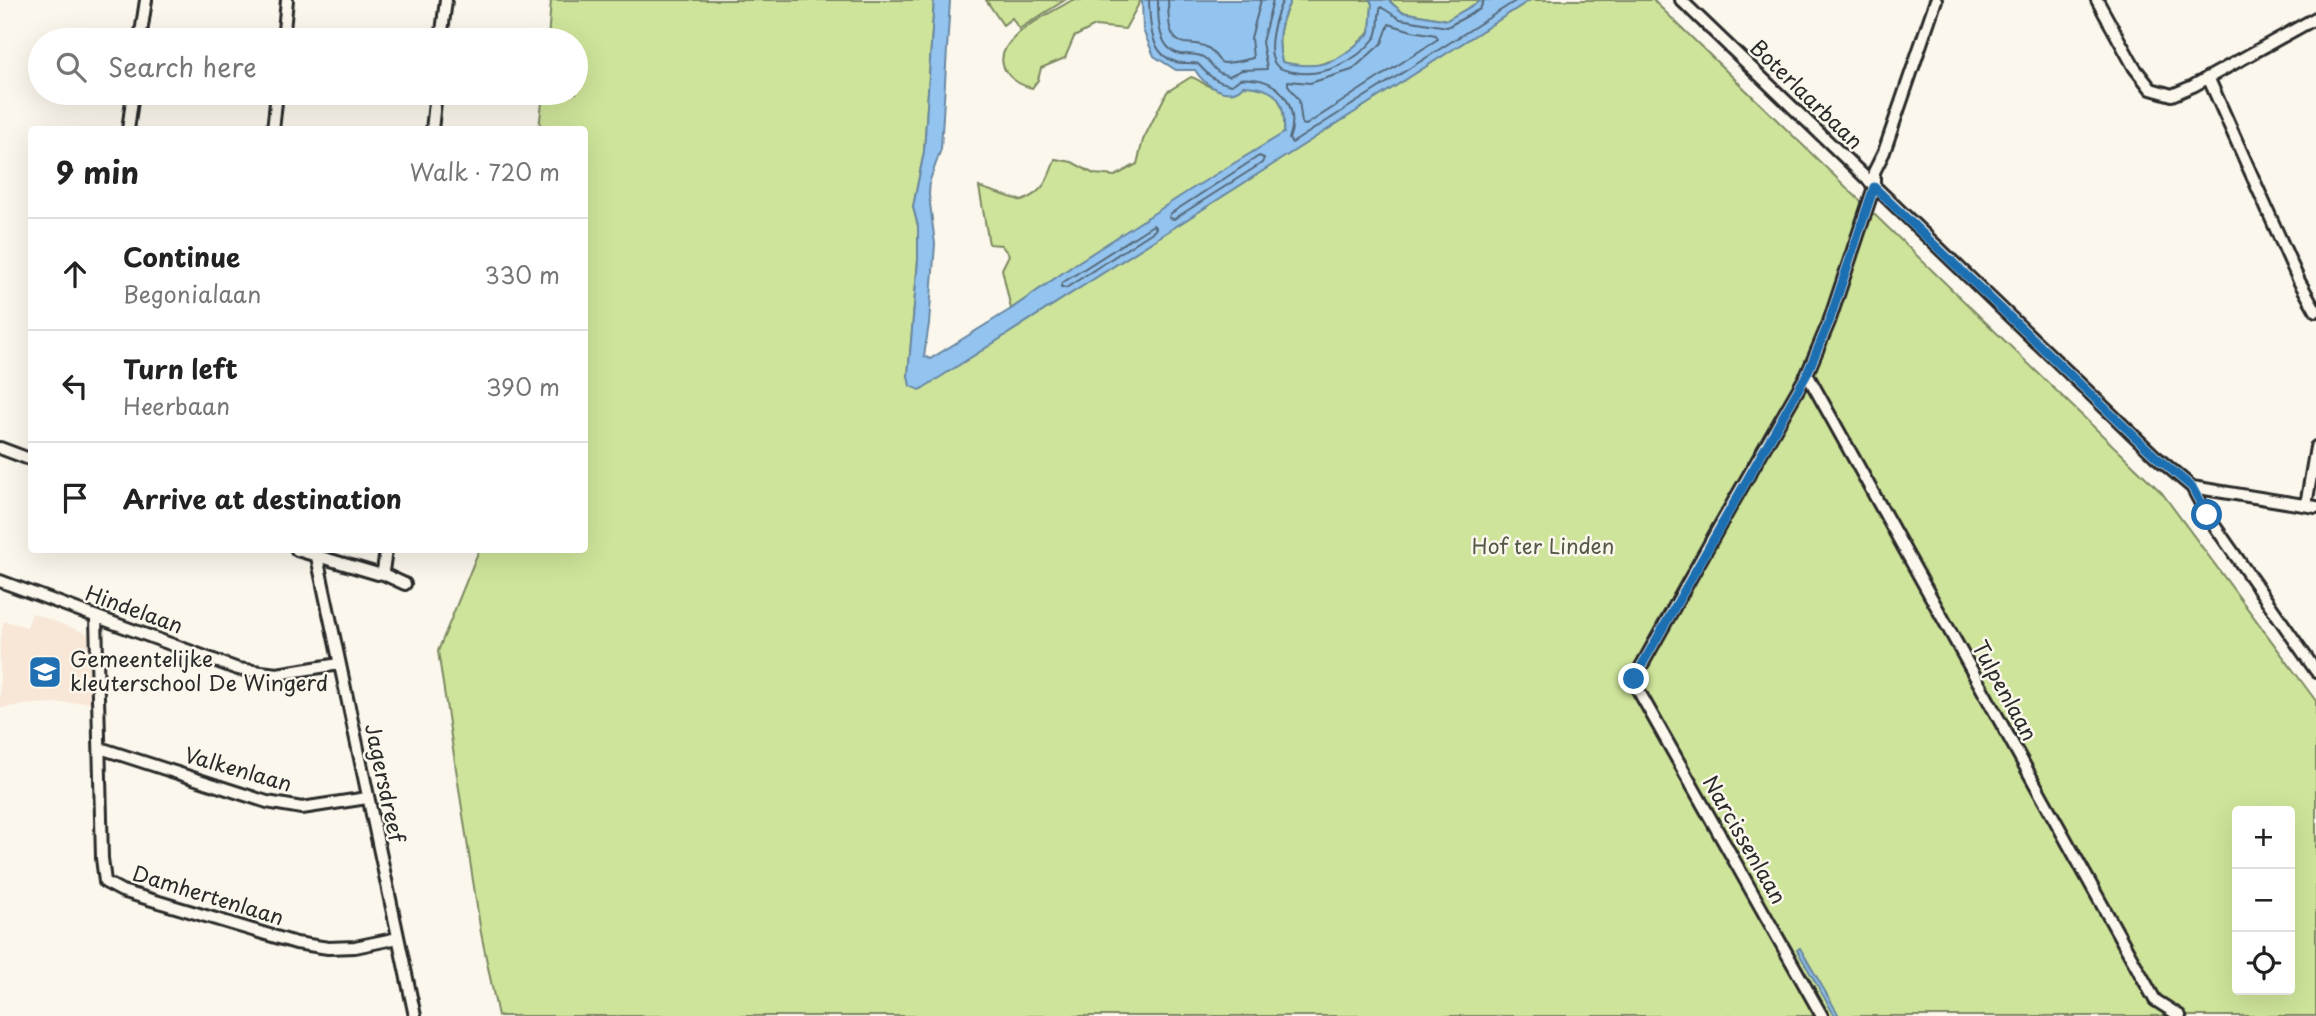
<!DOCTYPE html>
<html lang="en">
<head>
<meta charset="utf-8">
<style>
	body { margin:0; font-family:"Playpen Sans",sans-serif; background:#f6f6f6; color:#222 }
	.controls { position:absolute; right:21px; bottom:21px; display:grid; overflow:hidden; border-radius:7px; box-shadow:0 7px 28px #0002 }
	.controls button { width:63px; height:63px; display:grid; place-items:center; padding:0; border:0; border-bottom:2px solid #e0e0e0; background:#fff; color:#222; font:35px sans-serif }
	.stop { position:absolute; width:21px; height:21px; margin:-16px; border:5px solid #1f6fb2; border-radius:50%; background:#fff }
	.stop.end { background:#1f6fb2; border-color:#fff; box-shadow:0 2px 7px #0008 }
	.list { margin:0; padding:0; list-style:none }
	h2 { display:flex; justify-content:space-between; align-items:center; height:91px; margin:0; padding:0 28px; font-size:30px }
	h2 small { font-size:23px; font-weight:400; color:#767676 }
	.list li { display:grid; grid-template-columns:46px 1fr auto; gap:21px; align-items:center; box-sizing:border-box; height:112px; padding:0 28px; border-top:2px solid #e0e0e0 }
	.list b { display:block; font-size:26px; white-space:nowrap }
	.list p { margin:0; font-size:23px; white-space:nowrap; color:#767676 }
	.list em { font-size:23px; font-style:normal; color:#767676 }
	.icon { flex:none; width:38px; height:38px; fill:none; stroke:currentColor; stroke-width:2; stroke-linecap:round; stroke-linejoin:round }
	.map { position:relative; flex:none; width:2316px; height:1016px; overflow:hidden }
	.search { position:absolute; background:#fff; box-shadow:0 7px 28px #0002; left:28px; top:28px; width:560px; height:77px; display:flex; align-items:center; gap:18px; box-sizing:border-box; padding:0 24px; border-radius:38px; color:#767676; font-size:26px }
	.panel { position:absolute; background:#fff; box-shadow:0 7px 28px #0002; left:28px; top:126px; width:560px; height:427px; border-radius:7px }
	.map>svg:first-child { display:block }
	.built { fill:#f8e6d6 }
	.green { fill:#cee49a; stroke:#7c8862; stroke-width:2; fill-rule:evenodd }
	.water { fill:#93c4ef; stroke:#6987a1; stroke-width:2 }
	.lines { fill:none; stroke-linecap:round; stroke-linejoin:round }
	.shore { stroke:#556879; stroke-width:2 }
	.street-casing { stroke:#2b2b2b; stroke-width:16 }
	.street { stroke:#fbf7ec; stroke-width:10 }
	.route { stroke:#1f6fb2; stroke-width:9 }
	.labels { text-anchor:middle; stroke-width:5; stroke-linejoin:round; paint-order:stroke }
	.street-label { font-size:21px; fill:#2b2b2b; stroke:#fbf7ec }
	.park-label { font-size:21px; fill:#545947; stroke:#fbf7ec }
	.poi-label { font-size:21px; fill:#2b2b2b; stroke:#fbf7ec; text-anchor:start }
</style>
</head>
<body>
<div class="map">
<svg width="2316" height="1016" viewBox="0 0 2316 1016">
	<rect width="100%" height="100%" fill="#fbf7ec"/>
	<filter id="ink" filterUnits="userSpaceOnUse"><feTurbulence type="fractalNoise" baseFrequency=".0143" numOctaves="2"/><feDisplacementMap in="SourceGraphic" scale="14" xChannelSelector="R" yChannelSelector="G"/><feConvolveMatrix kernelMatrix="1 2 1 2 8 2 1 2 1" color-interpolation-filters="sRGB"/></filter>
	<g filter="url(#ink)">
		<!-- built -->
		<path class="built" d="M 32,613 L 88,634 L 90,702 L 32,704 L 0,708 L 0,643 L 4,621 L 27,627 Z"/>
		<!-- green -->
		<path class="green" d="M 551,0 L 934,0 L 924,152 L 913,207 L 918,226 L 918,260 L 908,376 L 974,355 L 1530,0 L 1653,0 L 2162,493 L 2316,701 L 2316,1016 L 498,1016 L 481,933 L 438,651 L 479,550 L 584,550 L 584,130 L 539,129 L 543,93 L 576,93 L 576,40 L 548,40 ZM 2237,811 L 2290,811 L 2290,990 L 2237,990 Z
			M 986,0 L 1065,0 L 1019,29 L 1012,18 L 1003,25 Z
			M 1072,0 L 1141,0 L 1125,29 L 1095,26 L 1074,37 L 1065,58 L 1041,68 L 1038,80 L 1032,88 C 1020,85 1011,80 1005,70 C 988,39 1053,13 1072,0 Z
			M 1291,0 L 1370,0 L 1372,4 L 1370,32 L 1343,57 L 1308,68 L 1282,62 C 1276,39 1280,22 1291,0 Z
			M 1388,0 L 1482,0 L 1447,20 L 1402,12 Z
			M 1191,77 C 1199,79 1204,85 1211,87 C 1217,88 1227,86 1234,86 C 1272,84 1286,93 1284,133 L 1077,263 L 1011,309 L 1002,269 L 1009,255 L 1001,245 L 989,244 L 979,187 L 1022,201 C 1043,192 1048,181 1055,159 L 1072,162 L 1094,174 L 1115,176 L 1137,164 L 1143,140 L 1167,92 Z"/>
		<!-- water -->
		<path class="water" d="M 934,0 L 950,0 L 941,149 L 930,180 L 929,195 L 935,244 L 929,324 L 924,356 L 930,359 L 1011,309 L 1077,263 L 1190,190 L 1284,133 C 1286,100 1277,87 1243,86 C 1229,102 1204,85 1195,70 L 1176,70 L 1154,56 L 1143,30 L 1142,0 L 1291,0 C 1280,21 1276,39 1282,62 C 1325,72 1339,60 1370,33 L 1372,4 L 1370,0 L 1388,0 L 1402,12 L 1447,20 L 1482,0 L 1530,0 L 920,390 L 910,386 L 908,376 L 918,260 L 918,226 L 913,207 L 924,152 Z
			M 1800,948 L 1838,1014 L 1835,1016 L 1797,950 Z"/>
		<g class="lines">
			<!-- shore -->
			<path class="shore" d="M 1149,0 C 1150,22 1149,54 1176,62 C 1183,64 1191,62 1198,64 C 1209,76 1214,81 1231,85 C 1234,84 1237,81 1240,79 C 1243,78 1249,79 1251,79 C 1283,80 1300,111 1289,139 L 1292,143 L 1517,0
				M 1158,0 C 1158,17 1157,49 1180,54 C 1188,55 1195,53 1203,57 C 1215,64 1210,71 1229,76 L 1242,70 L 1267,69 L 1262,42 L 1273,0
				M 1168,0 C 1169,14 1166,40 1184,43 C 1192,44 1199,43 1206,47 C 1214,50 1215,58 1221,62 C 1224,65 1249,59 1253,58 L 1251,38 L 1261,0
				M 1283,0 C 1276,14 1263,55 1278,67 C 1282,70 1289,71 1294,72 C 1323,78 1357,61 1375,38 C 1381,30 1377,15 1381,7 L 1400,19 L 1447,27 L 1480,9 L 1484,0
				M 1389,24 L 1412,31 L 1436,35 L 1438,39 L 1306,125 L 1302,124 L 1299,100 L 1288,85 L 1288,81 L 1310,83 L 1352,70 L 1382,43 Z
				M 1259,156 L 1264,158 L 1262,163 L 1174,219 L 1169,218 L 1170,214 Z
				M 1153,225 L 1156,228 L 1154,231 L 1066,288 L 1061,287 L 1062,283 Z"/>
			<defs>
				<path id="street" d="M 1681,0 L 2155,456 L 2192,487 L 2207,515 L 2316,671
					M 2097,0 L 2134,67 L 2151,89 L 2172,95 L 2193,86 L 2316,18
					M 140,40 L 146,0
					M 283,40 L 287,0
					M 441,40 L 446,0
					M 2208,77 L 2299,281 L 2316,311
					M 128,130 L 133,93
					M 273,130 L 277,93
					M 432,130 L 436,93
					M 1807,374 L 2155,1000 L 2180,1016
					M 0,448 L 32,460
					M 2192,487 L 2316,507
					M 2306,505 L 2316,447
					M 297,550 L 378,574 L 383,571 L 386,550
					M 317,557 L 415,1016
					M 381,573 L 405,584
					M 0,581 L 238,669 L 277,674 L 339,664
					M 96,617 L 102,858 L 105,882 L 122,891 L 296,943 L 328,948 L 355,947 L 398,938
					M 100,748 L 267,802 L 302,808 L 367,798
					M 1822,1016 L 1633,681 L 1719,527 L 1807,374 L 1829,322 L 1874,187 L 1874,172 L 1884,152 L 1936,0"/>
			</defs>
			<!-- street casing -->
			<use href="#street" class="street-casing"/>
			<!-- street -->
			<use href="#street" class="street"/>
		</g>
	</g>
	<g class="lines" filter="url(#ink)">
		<!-- route -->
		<path class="route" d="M 1634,679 L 1807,374 L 1829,322 L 1874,187 L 2155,456 L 2192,487 L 2207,515"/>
	</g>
	<!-- icons -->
	<defs>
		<symbol id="school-square" viewBox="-11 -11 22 22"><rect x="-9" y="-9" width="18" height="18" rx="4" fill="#1f6fb2" stroke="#fbf7ec"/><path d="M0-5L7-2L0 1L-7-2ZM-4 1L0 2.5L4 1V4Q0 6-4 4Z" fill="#fff"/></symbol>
	</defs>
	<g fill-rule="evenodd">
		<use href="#school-square" x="26" y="653" width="38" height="38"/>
	</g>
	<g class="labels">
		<!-- street labels -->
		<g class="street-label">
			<text transform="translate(1806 95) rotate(44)" y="7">Boterlaarbaan</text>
			<text transform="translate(134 610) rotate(20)" y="7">Hindelaan</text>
			<text transform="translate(2004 691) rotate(61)" y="7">Tulpenlaan</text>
			<text transform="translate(238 770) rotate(16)" y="7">Valkenlaan</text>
			<text transform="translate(384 783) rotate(78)" y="7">Jagersdreef</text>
			<text transform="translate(1744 840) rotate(60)" y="7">Narcissenlaan</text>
			<text transform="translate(208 896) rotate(17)" y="7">Damhertenlaan</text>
		</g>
		<!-- park labels -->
		<g class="park-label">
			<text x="1543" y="554">Hof ter Linden</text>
		</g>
		<!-- poi labels -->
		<g class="poi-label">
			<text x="70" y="667">Gemeentelijke<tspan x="70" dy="24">kleuterschool De Wingerd</tspan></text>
		</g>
	</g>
</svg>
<div class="controls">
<button>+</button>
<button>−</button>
<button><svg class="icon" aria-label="locate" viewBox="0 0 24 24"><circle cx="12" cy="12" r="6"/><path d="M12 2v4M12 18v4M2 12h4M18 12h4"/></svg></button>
</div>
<div class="stop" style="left:2207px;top:515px"></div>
<div class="stop end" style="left:1634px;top:679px"></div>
<div class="search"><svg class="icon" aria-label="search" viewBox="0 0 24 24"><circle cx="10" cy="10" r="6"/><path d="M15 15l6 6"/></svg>Search here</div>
<section class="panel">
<h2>9 min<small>Walk · 720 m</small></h2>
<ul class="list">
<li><svg class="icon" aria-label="ahead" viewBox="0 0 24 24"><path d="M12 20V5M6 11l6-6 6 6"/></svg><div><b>Continue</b><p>Begonialaan</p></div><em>330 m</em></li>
<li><svg class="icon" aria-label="left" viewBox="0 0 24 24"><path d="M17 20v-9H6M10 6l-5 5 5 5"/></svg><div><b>Turn left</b><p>Heerbaan</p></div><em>390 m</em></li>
<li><svg class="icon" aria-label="arrive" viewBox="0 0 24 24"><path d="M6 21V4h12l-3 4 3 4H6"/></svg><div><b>Arrive at destination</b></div></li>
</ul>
</section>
</div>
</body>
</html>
